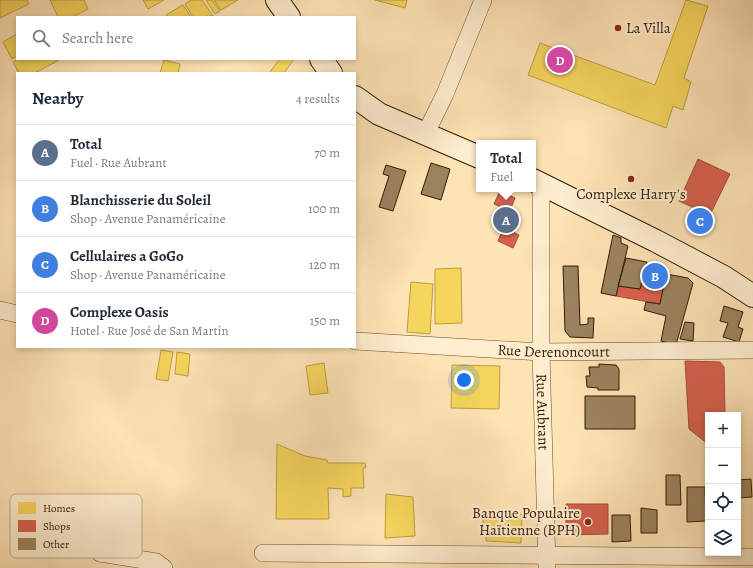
<!DOCTYPE html>
<html lang="en">
<head>
<meta charset="utf-8">
<style>
	body { margin:0; font-family:Alegreya,serif; background:#f2f2f3; color:#1f2937 }
	.controls { position:absolute; right:12px; bottom:12px; display:grid; overflow:hidden; border-radius:0px; box-shadow:0 2px 6px #0003 }
	.controls button { width:36px; height:36px; display:grid; place-items:center; padding:0; border:0; border-bottom:1px solid #e0e1e3; background:#fff; color:#1f2937; font:20px sans-serif }
	.you { position:absolute; left:464px; top:380px; width:14px; height:14px; margin:-10px; border:3px solid #fff; border-radius:50%; background:#1a73e8; box-shadow:0 0 0 6px #1a73e833 }
	.badge { display:grid; place-items:center; width:26px; height:26px; border-radius:50%; background:#8f2418; color:#fff; font-size:13px; font-weight:700 }
	.pin { position:absolute; translate:-50% -50%; border:2px solid #fff; box-shadow:0 1px 4px #0006 }
	.popup { position:absolute; left:476px; top:140px; width:60px; height:52px; box-sizing:border-box; display:grid; place-content:center; border-radius:0px; background:#fff; filter:drop-shadow(0 1px 3px #0005); font-size:13px; white-space:nowrap; color:#747a83 }
	.popup b { font-size:15px; color:#1f2937 }
	.popup::after { content:''; position:absolute; left:50%; top:100%; margin-left:-8px; border:8px solid transparent; border-top-color:#fff }
	.list { margin:0; padding:0; list-style:none }
	h2 { display:flex; justify-content:space-between; align-items:center; height:52px; margin:0; padding:0 16px; font-size:17px }
	h2 small { font-size:13px; font-weight:400; color:#747a83 }
	.list li { display:grid; grid-template-columns:26px 1fr auto; gap:12px; align-items:center; box-sizing:border-box; height:56px; padding:0 16px; border-top:1px solid #e0e1e3 }
	.list b { display:block; font-size:15px; white-space:nowrap }
	.list p { margin:0; font-size:13px; white-space:nowrap; color:#747a83 }
	.list em { font-size:13px; font-style:normal; color:#747a83 }
	.icon { flex:none; width:22px; height:22px; fill:none; stroke:currentColor; stroke-width:2; stroke-linecap:round; stroke-linejoin:round }
	.map { position:relative; flex:none; width:753px; height:568px; overflow:hidden }
	.search { position:absolute; background:#fff; box-shadow:0 2px 6px #0003; left:16px; top:16px; width:340px; height:44px; display:flex; align-items:center; gap:10px; box-sizing:border-box; padding:0 14px; border-radius:0px; color:#747a83; font-size:15px }
	.panel { position:absolute; background:#fff; box-shadow:0 2px 6px #0003; left:16px; top:72px; width:340px; height:276px; border-radius:0px }
	.map>svg:first-child { display:block }
	.homes { fill:#f6d55c; stroke:#ba9e40 }
	.shops { fill:#d6604d; stroke:#a44c36 }
	.building { fill:#9b835e; stroke:#2f1c00 }
	.lines { fill:none; stroke-linecap:round; stroke-linejoin:round }
	.street-casing { stroke:#634e2d; stroke-width:18 }
	.secondary-casing { stroke:#2f1c00; stroke-width:24 }
	.street { stroke:#feedcf; stroke-width:17 }
	.secondary { stroke:#feedcf; stroke-width:22 }
	.poi-dot { fill:#8f2418; stroke:#feedcf; stroke-width:1.5 }
	.labels { text-anchor:middle; stroke-width:4; stroke-linejoin:round; paint-order:stroke }
	.poi-label { font-size:15px; fill:#2f1c00; stroke:#feedcf; text-anchor:start }
	.street-label { font-size:15px; fill:#2f1c00; stroke:#feedcf }
	.key { fill:#feedcf; stroke:#c0ae91; stroke-width:1 }
	.key-label { font-size:11px; fill:#2f1c00 }
</style>
</head>
<body>
<div class="map">
<svg width="753" height="568" viewBox="0 0 753 568">
	<rect width="100%" height="100%" fill="#fee3b5"/>
	<filter id="stains"><feTurbulence type="fractalNoise" baseFrequency=".005" numOctaves="4"/><feColorMatrix values="0 0 0 0 .2 0 0 0 0 .09 0 0 0 0 .02 0 0 0 .5 -.17"/></filter>
	<radialGradient id="worn" r=".72"><stop offset=".6" stop-color="#630" stop-opacity="0"/><stop offset="1" stop-color="#630" stop-opacity=".3"/></radialGradient>
	<!-- homes -->
	<path class="homes" d="M 0,0 L 27,0 L 29,4 L 0,18 Z
		M 50,0 L 84,0 L 88,9 L 72,17 L 58,17 Z
		M 143,0 L 164,0 L 148,9 Z
		M 191,0 L 202,0 L 213,16 L 193,17 L 185,4 Z
		M 206,0 L 212,0 L 220,11 L 215,14 Z
		M 214,0 L 238,0 L 221,10 Z
		M 375,0 L 407,0 L 405,8 Z
		M 686,0 L 708,6 L 684,78 L 691,82 L 683,110 L 673,106 L 666,128 L 528,75 L 540,43 L 655,85 Z
		M 183,5 L 191,17 L 168,17 L 166,15 Z
		M 17,34 L 17,56 L 12,59 L 3,42 Z
		M 18,59 L 59,59 L 59,60 L 35,73 L 19,73 L 13,62 Z
		M 280,59 L 294,59 L 284,73 L 269,73 Z
		M 164,60 L 180,64 L 178,73 L 160,73 Z
		M 461,268 L 462,323 L 435,324 L 435,269 Z
		M 411,282 L 433,284 L 430,334 L 407,332 Z
		M 161,350 L 173,352 L 168,381 L 156,379 Z
		M 177,352 L 190,354 L 188,376 L 175,374 Z
		M 324,363 L 328,393 L 310,395 L 306,366 Z
		M 452,365 L 500,366 L 499,409 L 451,408 Z
		M 277,444 L 305,456 L 327,460 L 328,463 L 365,463 L 366,467 L 363,469 L 364,488 L 351,488 L 351,496 L 343,497 L 343,489 L 328,488 L 329,519 L 276,519 Z
		M 386,494 L 413,497 L 415,536 L 385,538 Z
		M 483,513 L 522,514 L 521,543 L 486,541 L 487,527 L 483,526 Z"/>
	<!-- shops -->
	<path class="shops" d="M 698,159 L 730,174 L 704,227 L 695,222 L 701,211 L 679,201 Z
		M 500,191 L 515,198 L 509,213 L 517,217 L 511,231 L 519,235 L 513,248 L 498,241 L 504,227 L 496,223 L 503,208 L 494,204 Z
		M 646,265 L 667,271 L 660,304 L 616,296 L 618,286 L 640,289 Z
		M 685,361 L 720,362 L 724,367 L 725,415 L 708,415 L 708,444 L 689,429 Z
		M 566,504 L 608,504 L 608,534 L 566,535 Z"/>
	<!-- building -->
	<path class="building" d="M 431,163 L 450,169 L 441,200 L 421,194 Z
		M 386,165 L 406,171 L 393,211 L 379,207 L 389,176 L 383,174 Z
		M 613,235 L 621,238 L 621,243 L 628,246 L 616,296 L 601,293 Z
		M 626,258 L 647,262 L 640,289 L 618,286 Z
		M 563,266 L 578,266 L 580,325 L 588,324 L 588,318 L 594,318 L 593,338 L 570,337 L 565,331 Z
		M 666,274 L 688,278 L 693,283 L 676,345 L 661,341 L 666,316 L 644,310 L 646,302 L 660,304 Z
		M 724,306 L 743,312 L 738,327 L 743,329 L 739,342 L 723,337 L 728,323 L 720,321 Z
		M 685,322 L 694,323 L 693,341 L 680,339 Z
		M 599,364 L 616,365 L 619,369 L 619,390 L 598,390 L 598,388 L 587,387 L 586,376 L 590,376 L 589,367 L 599,367 Z
		M 585,396 L 635,396 L 635,429 L 585,429 Z
		M 666,475 L 680,475 L 681,505 L 666,505 Z
		M 751,479 L 752,497 L 738,498 L 738,480 Z
		M 687,487 L 705,487 L 706,521 L 687,522 Z
		M 707,498 L 708,498 L 708,541 L 707,541 Z
		M 641,508 L 657,510 L 657,533 L 641,533 Z
		M 612,515 L 630,515 L 631,541 L 612,542 Z"/>
	<g class="lines">
		<defs>
			<g id="street">
				<path d="M 425,135 L 445,94 L 483,0"/>
				<path id="s1" d="M 541,184 L 541,352 L 547,567"/>
				<path d="M 0,310 L 17,314"/>
				<path id="s2" d="M 355,341 L 541,352 L 753,350"/>
				<path d="M 100,553 L 156,562 L 164,568"/>
				<path d="M 263,553 L 753,557"/>
			</g>
			<path id="secondary" d="M 277,0 L 289,17
				M 321,59 L 331,73
				M 355,97 L 379,114 L 479,157
				M 533,180 L 656,241 L 724,277 L 753,296"/>
		</defs>
		<!-- street casing -->
		<use href="#street" class="street-casing"/>
		<!-- secondary casing -->
		<use href="#secondary" class="secondary-casing"/>
		<!-- street -->
		<use href="#street" class="street"/>
		<!-- secondary -->
		<use href="#secondary" class="secondary"/>
	</g>
	<!-- markers -->
	<g class="poi-dot">
		<circle cx="618" cy="28" r="4"/>
		<circle cx="631" cy="179" r="4"/>
		<circle cx="588" cy="522" r="4"/>
	</g>
	<g class="labels">
		<!-- poi labels -->
		<g class="poi-label">
			<text x="626" y="33">La Villa</text>
			<text x="631" y="199" text-anchor="middle">Complexe Harry's</text>
			<text x="580" y="518" text-anchor="end">Banque Populaire<tspan x="580" dy="17">Haïtienne (BPH)</tspan></text>
		</g>
		<!-- street labels -->
		<g class="street-label">
			<text dy="5" stroke="none"><textPath href="#s2" startOffset="199">Rue Derenoncourt</textPath></text>
			<text dy="5" stroke="none"><textPath href="#s1" startOffset="228">Rue Aubrant</textPath></text>
		</g>
	</g>
	<!-- legend -->
	<rect x="10" y="494" width="132" height="64" rx="6" class="key"/>
	<rect x="18" y="502" width="18" height="12" fill="#f6d55c"/>
	<rect x="18" y="520" width="18" height="12" fill="#d6604d"/>
	<rect x="18" y="538" width="18" height="12" fill="#9b835e"/>
	<g class="key-label">
		<text x="43" y="512">Homes</text>
		<text x="43" y="530">Shops</text>
		<text x="43" y="548">Other</text>
	</g>
	<rect width="100%" height="100%" filter="url(#stains)"/>
	<rect width="100%" height="100%" fill="url(#worn)"/>
</svg>
<div class="controls">
<button>+</button>
<button>−</button>
<button><svg class="icon" aria-label="locate" viewBox="0 0 24 24"><circle cx="12" cy="12" r="6"/><path d="M12 2v4M12 18v4M2 12h4M18 12h4"/></svg></button>
<button><svg class="icon" aria-label="layers" viewBox="0 0 24 24"><path d="M12 4l9 5-9 5-9-5zM3 14l9 5 9-5"/></svg></button>
</div>
<div class="you"></div>
<div class="pin badge" style="left:506px;top:220px;background:#5c6f8a">A</div>
<div class="popup"><b>Total</b>Fuel</div>
<div class="pin badge" style="left:655px;top:276px;background:#3f7fe0">B</div>
<div class="pin badge" style="left:700px;top:221px;background:#3f7fe0">C</div>
<div class="pin badge" style="left:560px;top:60px;background:#d1479c">D</div>
<div class="search"><svg class="icon" aria-label="search" viewBox="0 0 24 24"><circle cx="10" cy="10" r="6"/><path d="M15 15l6 6"/></svg>Search here</div>
<section class="panel">
<h2>Nearby<small>4 results</small></h2>
<ul class="list">
<li><span class="badge" style="background:#5c6f8a">A</span><div><b>Total</b><p>Fuel · Rue Aubrant</p></div><em>70 m</em></li>
<li><span class="badge" style="background:#3f7fe0">B</span><div><b>Blanchisserie du Soleil</b><p>Shop · Avenue Panaméricaine</p></div><em>100 m</em></li>
<li><span class="badge" style="background:#3f7fe0">C</span><div><b>Cellulaires a GoGo</b><p>Shop · Avenue Panaméricaine</p></div><em>120 m</em></li>
<li><span class="badge" style="background:#d1479c">D</span><div><b>Complexe Oasis</b><p>Hotel · Rue José de San Martin</p></div><em>150 m</em></li>
</ul>
</section>
</div>
</body>
</html>
